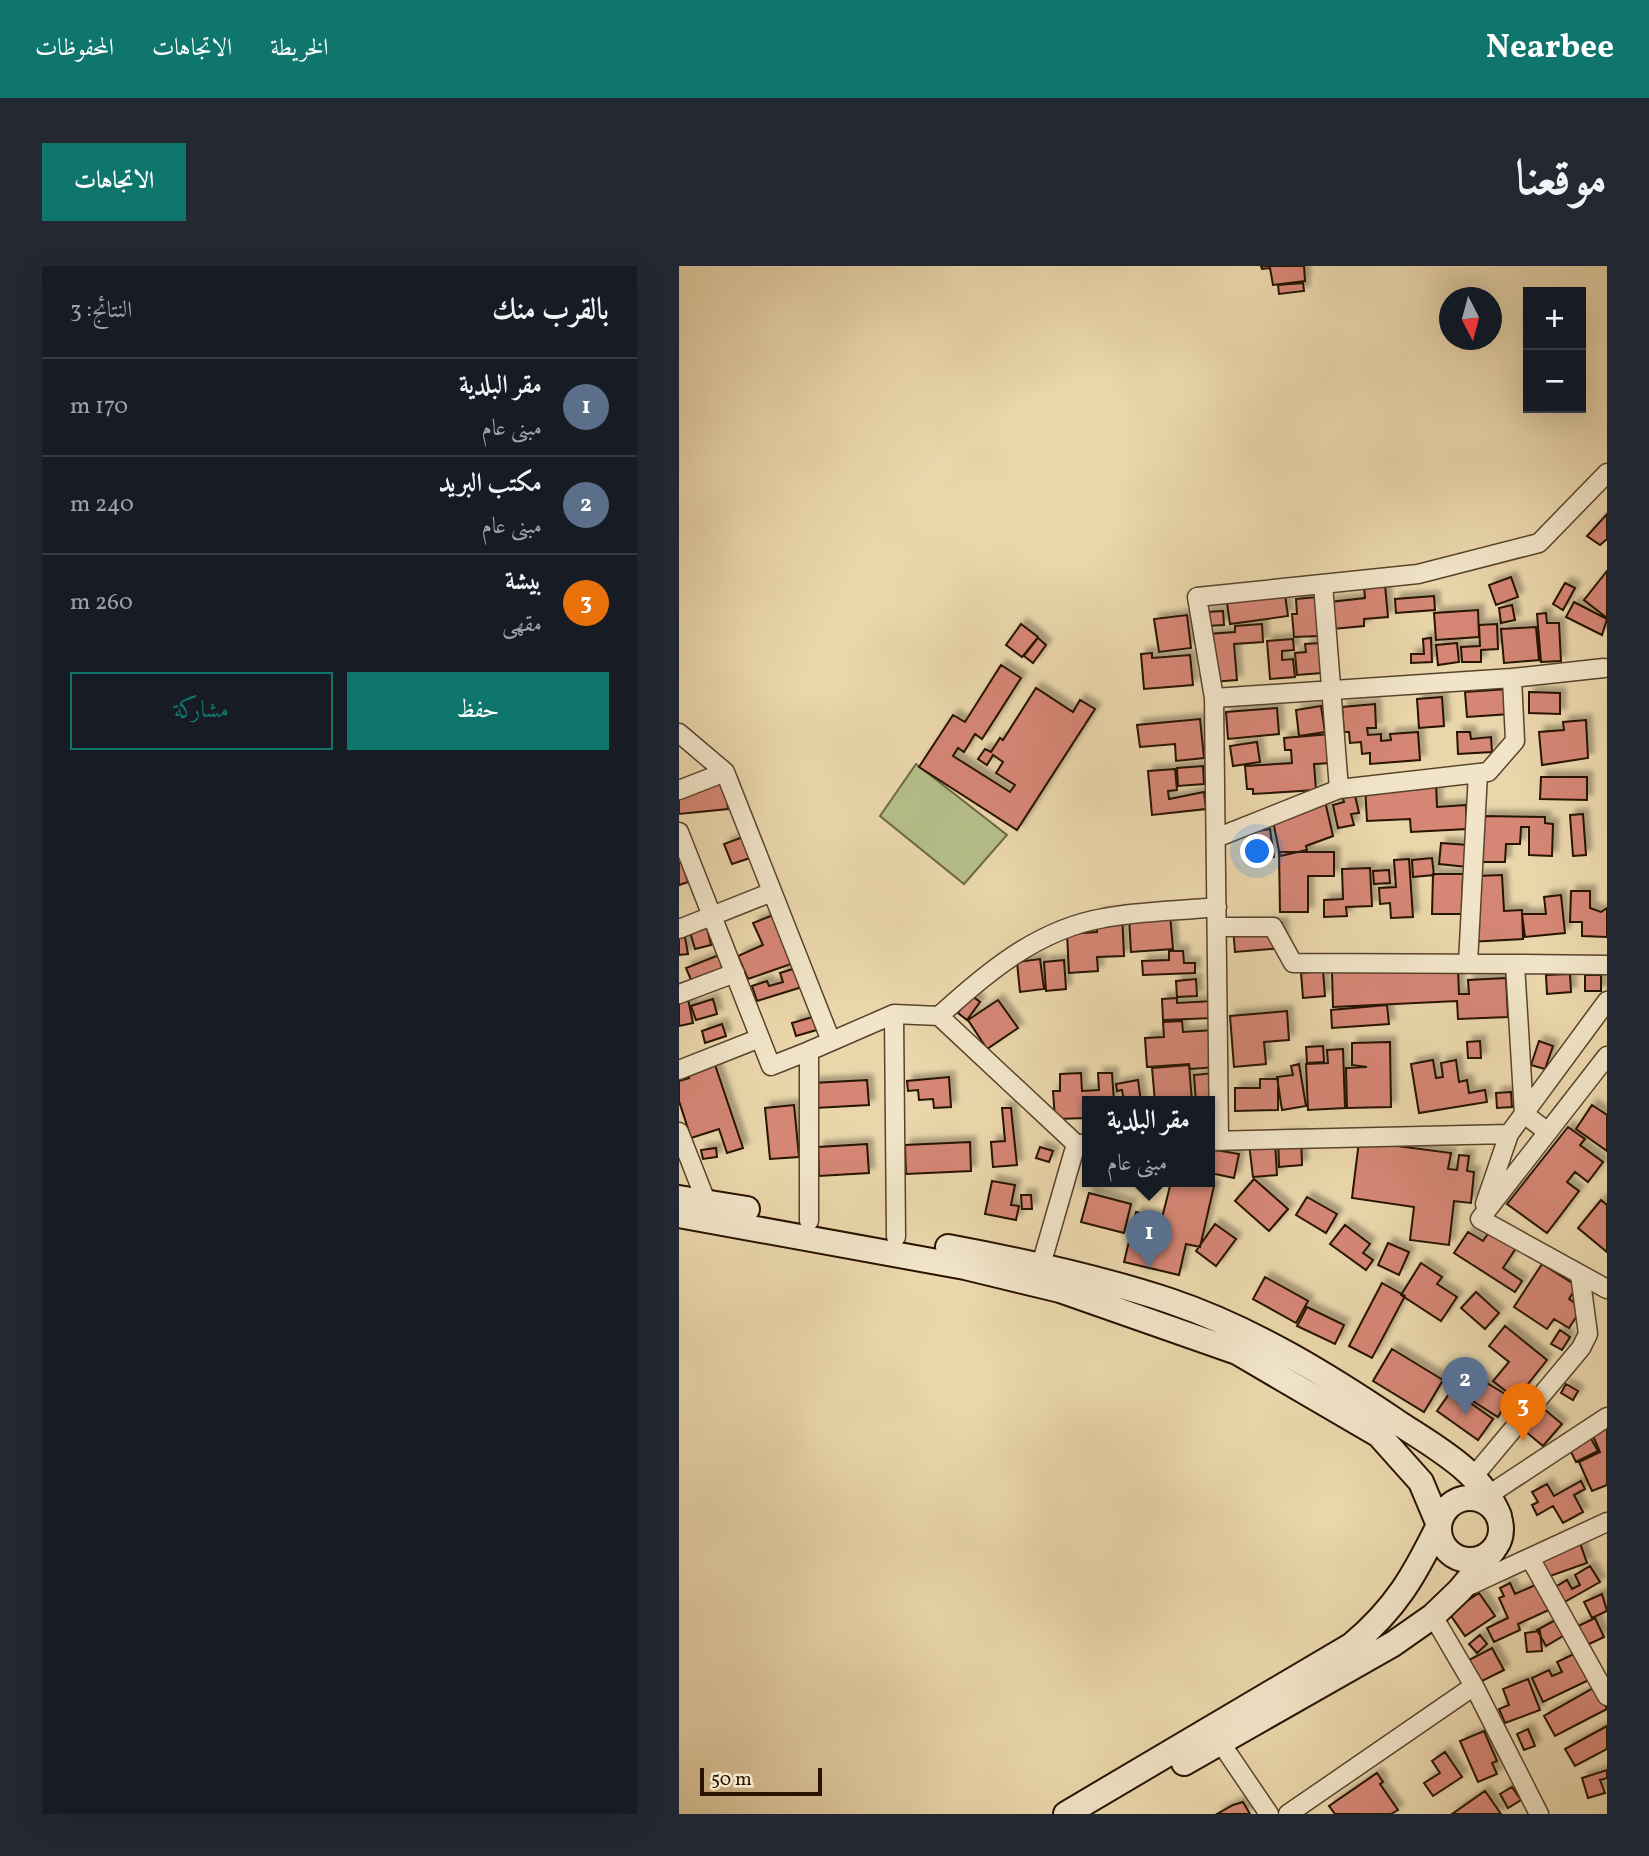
<!DOCTYPE html>
<html lang="ar">
<head>
<meta charset="utf-8">
<style>
	body { margin:0; font-family:Vollkorn,Amiri,serif; background:#242831; color:#f1f3f6; direction:rtl }
	.controls { position:absolute; right:21px; top:21px; display:grid; overflow:hidden; border-radius:0px; box-shadow:0 7px 28px #0002 }
	.controls button { width:63px; height:63px; display:grid; place-items:center; padding:0; border:0; border-bottom:2px solid #363941; background:#171b24; color:#f1f3f6; font:35px sans-serif }
	.compass { position:absolute; left:760px; top:21px; width:63px; height:63px; border-radius:50%; background:#171b24; box-shadow:0 7px 28px #0002; rotate:174deg }
	.scale { position:absolute; left:21px; bottom:18px; width:122px; box-sizing:border-box; padding-left:7px; border:4px solid #281200; border-top:0; font-size:19px; line-height:24px; white-space:nowrap; color:#281200; -webkit-text-stroke:5px #f1e4c8; paint-order:stroke }
	.you { position:absolute; left:579px; top:586px; width:24px; height:24px; margin:-18px; border:5px solid #fff; border-radius:50%; background:#1a73e8; box-shadow:0 0 0 10px #1a73e833 }
	.badge { display:grid; place-items:center; width:46px; height:46px; border-radius:50%; background:#0f766e; color:#fff; font-size:23px; font-weight:700 }
	.pin { position:absolute; translate:-50% -58px; filter:drop-shadow(0 2px 4px #0008) }
	.pin::after { content:''; position:absolute; top:37px; width:24px; height:21px; background:inherit; clip-path:polygon(0 0,100% 0,50% 100%) }
	.popup { position:absolute; left:403px; top:830px; width:133px; height:91px; box-sizing:border-box; display:grid; place-content:center; border-radius:0px; background:#171b24; filter:drop-shadow(0 2px 5px #0005); font-size:23px; white-space:nowrap; color:#9ea1a6 }
	.popup b { font-size:26px; color:#f1f3f6 }
	.popup::after { content:''; position:absolute; left:50%; top:100%; margin-left:-14px; border:14px solid transparent; border-top-color:#171b24 }
	.list { margin:0; padding:0; list-style:none }
	h2 { display:flex; justify-content:space-between; align-items:center; height:91px; margin:0; padding:0 28px; font-size:30px }
	h2 small { font-size:23px; font-weight:400; color:#9ea1a6 }
	.list li { display:grid; grid-template-columns:46px 1fr auto; gap:21px; align-items:center; box-sizing:border-box; height:98px; padding:0 28px; border-top:2px solid #363941 }
	.list b { display:block; font-size:26px; white-space:nowrap }
	.list p { margin:0; font-size:23px; white-space:nowrap; color:#9ea1a6 }
	.list em { font-size:23px; font-style:normal; color:#9ea1a6 }
	.actions { display:flex; gap:14px; padding:21px 28px }
	.actions a { flex:1; padding:16px 0; border:2px solid #0f766e; border-radius:0px; text-align:center; font-size:24px; color:#0f766e }
	.actions .main { background:#0f766e; color:#fff }
	.map { position:relative; flex:none; width:928px; height:1548px; overflow:hidden; direction:ltr; border-radius:0px }
	header { display:flex; align-items:center; gap:42px; box-sizing:border-box; height:98px; padding:0 35px; background:#0f766e; color:#fff }
	header strong { font-size:33px }
	nav { display:flex; gap:38px; margin-inline-start:auto; font-size:24px }
	.intro { display:flex; align-items:center; justify-content:space-between; box-sizing:border-box; height:168px; padding:0 42px }
	h1 { margin:0; font-size:49px }
	.button { padding:18px 32px; border-radius:0px; background:#0f766e; color:#fff; font-size:24px; font-weight:700 }
	main { display:flex; gap:42px; padding:0 42px }
	aside { flex:1; background:#171b24; border-radius:0px; box-shadow:0 7px 28px #0002 }
	.map>svg:first-child { display:block }
	.green { fill:#b5be8a; stroke:#6e6845; stroke-width:2 }
	.building { fill:#d58674; stroke:#281200; stroke-width:2; filter:url(#shadow) }
	.lines { fill:none; stroke-linecap:round; stroke-linejoin:round }
	.street-casing { stroke:#58432b; stroke-width:21 }
	.secondary-casing { stroke:#281200; stroke-width:28 }
	.street { stroke:#f1e4c8; stroke-width:18 }
	.secondary { stroke:#f1e4c8; stroke-width:24 }
</style>
</head>
<body>
<header>
<strong>Nearbee</strong>
<nav><a>الخريطة</a><a>الاتجاهات</a><a>المحفوظات</a></nav>
</header>
<div class="intro"><h1>موقعنا</h1><a class="button">الاتجاهات</a></div>
<main>
<div class="map">
<svg width="928" height="1548" viewBox="0 0 928 1548">
	<defs>
		<filter id="shadow"><feDropShadow dx="5.5" dy="-5.5" stdDeviation="2" flood-color="#0004"/></filter>
	</defs>
	<rect width="100%" height="100%" fill="#ead6ab"/>
	<filter id="stains"><feTurbulence type="fractalNoise" baseFrequency=".00286" numOctaves="4"/><feColorMatrix values="0 0 0 0 .2 0 0 0 0 .09 0 0 0 0 .02 0 0 0 .5 -.17"/></filter>
	<radialGradient id="worn" r=".72"><stop offset=".6" stop-color="#630" stop-opacity="0"/><stop offset="1" stop-color="#630" stop-opacity=".3"/></radialGradient>
	<!-- green -->
	<path class="green" d="M 237,498 L 328,569 L 285,618 L 201,550 Z"/>
	<!-- building -->
	<path class="building" d="M 582,0 L 625,0 L 626,15 L 594,19 L 591,2 L 583,3 Z
		M 624,17 L 625,25 L 600,28 L 599,19 Z
		M 928,248 L 928,273 L 921,279 L 908,270 Z
		M 928,305 L 928,352 L 905,334 Z
		M 832,311 L 839,331 L 817,339 L 810,319 Z
		M 886,317 L 896,322 L 884,344 L 874,338 Z
		M 706,319 L 709,351 L 685,353 L 685,360 L 654,363 L 651,336 L 686,332 L 685,321 Z
		M 606,329 L 609,350 L 551,358 L 548,337 Z
		M 755,330 L 756,344 L 717,347 L 716,333 Z
		M 638,331 L 640,370 L 615,371 L 613,348 L 618,348 L 617,333 Z
		M 895,336 L 928,353 L 923,369 L 887,351 Z
		M 833,339 L 836,354 L 822,357 L 820,342 Z
		M 799,344 L 800,371 L 757,374 L 755,347 Z
		M 544,345 L 545,359 L 528,360 L 527,346 Z
		M 867,347 L 868,357 L 880,357 L 882,395 L 862,396 L 858,348 Z
		M 508,349 L 512,382 L 480,386 L 475,353 Z
		M 342,358 L 359,371 L 343,391 L 327,379 Z
		M 583,358 L 584,376 L 555,378 L 558,414 L 533,416 L 529,368 L 556,366 L 556,360 Z
		M 818,358 L 819,383 L 802,384 L 802,396 L 783,396 L 782,381 L 801,380 L 800,359 Z
		M 857,361 L 860,394 L 825,397 L 822,363 Z
		M 359,372 L 367,379 L 354,397 L 345,390 Z
		M 752,372 L 753,396 L 732,397 L 732,388 L 745,388 L 744,373 Z
		M 614,373 L 615,384 L 603,385 L 603,394 L 614,393 L 616,411 L 591,413 L 588,375 Z
		M 641,377 L 643,407 L 618,409 L 616,387 L 627,386 L 626,378 Z
		M 778,377 L 780,396 L 759,399 L 757,379 Z
		M 473,387 L 473,392 L 511,389 L 514,419 L 465,423 L 462,388 Z
		M 322,399 L 342,412 L 303,473 L 296,468 L 285,486 L 279,482 L 274,490 L 331,526 L 336,519 L 317,507 L 324,496 L 314,489 L 308,499 L 299,493 L 306,483 L 312,486 L 321,472 L 324,474 L 357,422 L 394,446 L 401,434 L 416,443 L 338,564 L 240,501 L 274,449 L 286,456 Z
		M 829,423 L 831,448 L 788,451 L 786,426 Z
		M 850,426 L 881,427 L 881,448 L 850,447 Z
		M 763,431 L 765,460 L 740,462 L 738,433 Z
		M 696,438 L 697,462 L 688,462 L 689,469 L 702,468 L 702,475 L 712,474 L 711,468 L 739,466 L 741,494 L 691,498 L 691,487 L 683,488 L 682,476 L 671,477 L 670,466 L 665,466 L 663,441 Z
		M 642,440 L 646,466 L 620,470 L 617,444 Z
		M 598,442 L 600,468 L 549,473 L 547,446 Z
		M 521,453 L 525,492 L 497,495 L 496,478 L 461,481 L 458,459 Z
		M 907,454 L 909,492 L 863,499 L 860,466 L 885,464 L 884,456 Z
		M 778,466 L 791,466 L 792,473 L 812,471 L 813,486 L 779,488 Z
		M 652,468 L 654,497 L 635,498 L 637,524 L 574,528 L 574,523 L 568,523 L 566,500 L 613,497 L 612,484 L 606,484 L 605,472 Z
		M 578,476 L 581,496 L 554,500 L 551,480 Z
		M 524,500 L 525,518 L 499,520 L 498,502 Z
		M 496,503 L 498,524 L 489,525 L 490,533 L 525,526 L 527,543 L 473,549 L 469,505 Z
		M 862,511 L 908,511 L 908,534 L 861,533 Z
		M 46,515 L 49,543 L 0,548 L 0,520 Z
		M 757,516 L 758,541 L 787,539 L 788,563 L 732,566 L 731,553 L 688,555 L 686,520 Z
		M 675,525 L 680,547 L 672,548 L 675,559 L 659,562 L 654,539 L 665,536 L 663,528 Z
		M 646,535 L 654,570 L 627,580 L 628,584 L 601,590 L 593,550 Z
		M 904,548 L 907,589 L 894,590 L 891,549 Z
		M 804,550 L 866,551 L 866,557 L 874,558 L 873,590 L 850,589 L 850,561 L 842,561 L 841,578 L 827,578 L 826,596 L 803,596 Z
		M 591,563 L 595,591 L 576,594 L 572,566 Z
		M 64,571 L 71,592 L 53,598 L 45,578 Z
		M 762,577 L 789,579 L 788,601 L 760,598 Z
		M 600,586 L 655,586 L 655,610 L 629,610 L 629,646 L 601,646 Z
		M 753,592 L 755,609 L 734,611 L 733,594 Z
		M 730,593 L 734,651 L 712,652 L 711,637 L 701,638 L 700,622 L 717,621 L 715,594 Z
		M 3,596 L 9,616 L 0,619 L 0,597 Z
		M 691,602 L 693,640 L 667,641 L 668,650 L 645,651 L 645,634 L 664,633 L 663,603 Z
		M 710,604 L 711,617 L 695,618 L 694,605 Z
		M 754,608 L 784,608 L 783,648 L 753,648 Z
		M 823,609 L 825,645 L 843,644 L 844,673 L 790,676 L 798,610 Z
		M 892,625 L 911,625 L 911,642 L 922,646 L 928,642 L 928,671 L 903,670 L 903,656 L 891,656 Z
		M 882,629 L 886,667 L 846,671 L 843,648 L 867,648 L 865,631 Z
		M 443,647 L 445,690 L 418,691 L 419,705 L 390,707 L 388,668 L 418,666 L 417,648 Z
		M 491,648 L 494,683 L 452,686 L 450,651 Z
		M 94,649 L 115,697 L 69,713 L 59,690 L 84,679 L 74,657 Z
		M 603,657 L 605,682 L 556,686 L 554,661 Z
		M 28,662 L 32,679 L 16,683 L 11,666 Z
		M 5,666 L 9,688 L 0,689 L 0,667 Z
		M 490,685 L 504,685 L 505,697 L 516,697 L 516,707 L 464,709 L 463,695 L 490,694 Z
		M 40,689 L 45,702 L 12,714 L 7,702 Z
		M 361,693 L 365,723 L 341,726 L 338,696 Z
		M 385,694 L 387,723 L 367,725 L 365,696 Z
		M 117,702 L 123,721 L 78,735 L 73,720 L 88,715 L 90,720 L 104,716 L 101,707 Z
		M 725,703 L 725,707 L 779,704 L 780,728 L 790,728 L 789,714 L 827,712 L 829,751 L 779,753 L 778,735 L 654,741 L 653,706 Z
		M 644,705 L 646,730 L 624,732 L 622,707 Z
		M 891,708 L 892,726 L 868,728 L 867,709 Z
		M 906,709 L 922,709 L 922,725 L 906,725 Z
		M 517,713 L 518,730 L 498,731 L 497,715 Z
		M 292,729 L 301,736 L 288,754 L 279,747 Z
		M 498,732 L 498,737 L 534,735 L 535,752 L 484,754 L 483,733 Z
		M 9,733 L 14,757 L 0,760 L 0,735 Z
		M 34,733 L 38,748 L 17,754 L 12,740 Z
		M 319,734 L 339,762 L 308,783 L 289,754 Z
		M 708,739 L 710,758 L 653,762 L 652,744 Z
		M 608,745 L 610,774 L 585,776 L 587,798 L 555,801 L 551,750 Z
		M 137,750 L 141,763 L 117,770 L 113,757 Z
		M 503,755 L 504,766 L 535,764 L 538,801 L 511,803 L 510,798 L 468,801 L 466,772 L 485,771 L 484,756 Z
		M 43,758 L 47,770 L 26,777 L 23,765 Z
		M 801,775 L 802,792 L 789,792 L 788,776 Z
		M 860,775 L 874,780 L 866,803 L 852,799 Z
		M 711,776 L 712,841 L 668,842 L 667,802 L 688,801 L 673,799 L 673,777 Z
		M 644,780 L 645,796 L 628,797 L 627,781 Z
		M 664,783 L 666,842 L 629,844 L 627,798 L 649,797 L 648,784 Z
		M 33,790 L 64,882 L 48,887 L 40,863 L 12,872 L 0,835 L 0,815 L 10,812 L 6,798 Z
		M 754,794 L 757,812 L 764,811 L 762,797 L 777,794 L 780,816 L 788,814 L 790,827 L 806,824 L 808,836 L 740,847 L 732,798 Z
		M 620,798 L 627,840 L 603,844 L 598,811 L 614,809 L 612,800 Z
		M 510,799 L 513,836 L 476,836 L 473,802 Z
		M 402,807 L 403,825 L 420,824 L 419,807 L 433,807 L 435,836 L 409,836 L 409,852 L 376,853 L 374,825 L 381,825 L 381,808 Z
		M 536,807 L 531,836 L 517,836 L 515,809 Z
		M 270,811 L 272,841 L 255,842 L 254,833 L 240,834 L 239,824 L 229,825 L 228,815 Z
		M 581,813 L 599,813 L 599,844 L 556,845 L 556,822 L 581,822 Z
		M 188,814 L 190,839 L 136,842 L 134,817 Z
		M 459,814 L 462,836 L 445,836 L 443,824 L 438,825 L 437,818 Z
		M 832,826 L 833,841 L 818,842 L 817,827 Z
		M 115,839 L 120,891 L 91,893 L 86,842 Z
		M 913,839 L 928,849 L 928,885 L 897,863 Z
		M 323,842 L 332,842 L 338,899 L 314,901 L 312,876 L 326,875 Z
		M 889,861 L 906,873 L 901,879 L 924,896 L 909,916 L 896,906 L 888,916 L 900,925 L 868,967 L 828,938 Z
		M 622,869 L 623,899 L 600,901 L 599,870 Z
		M 680,875 L 772,887 L 769,903 L 778,904 L 780,889 L 790,890 L 788,905 L 795,906 L 792,937 L 775,935 L 770,979 L 731,974 L 735,941 L 673,932 Z
		M 291,876 L 292,905 L 227,908 L 226,879 Z
		M 596,876 L 598,909 L 574,911 L 570,878 Z
		M 188,878 L 190,907 L 140,910 L 139,881 Z
		M 361,881 L 374,885 L 370,896 L 357,892 Z
		M 37,882 L 38,891 L 24,893 L 22,884 Z
		M 531,883 L 560,888 L 555,912 L 531,907 Z
		M 575,913 L 609,943 L 590,965 L 556,935 Z
		M 313,915 L 336,919 L 332,939 L 340,940 L 337,954 L 306,948 Z
		M 492,916 L 535,920 L 521,981 L 507,978 L 500,1009 L 445,996 L 457,946 L 483,952 Z
		M 410,927 L 452,938 L 445,967 L 402,956 Z
		M 342,929 L 352,929 L 353,943 L 343,943 Z
		M 628,931 L 658,948 L 647,967 L 617,949 Z
		M 922,934 L 928,939 L 928,986 L 899,962 Z
		M 536,958 L 557,973 L 537,1000 L 517,985 Z
		M 666,959 L 691,978 L 684,987 L 694,994 L 687,1004 L 651,978 Z
		M 815,959 L 841,976 L 824,1002 L 843,1015 L 836,1026 L 775,987 L 789,966 L 804,975 Z
		M 709,977 L 730,986 L 720,1009 L 699,999 Z
		M 742,997 L 763,1011 L 758,1018 L 778,1031 L 762,1055 L 722,1029 Z
		M 863,998 L 898,1020 L 890,1033 L 903,1042 L 890,1062 L 875,1053 L 868,1063 L 835,1041 Z
		M 586,1011 L 629,1035 L 617,1057 L 574,1033 Z
		M 703,1017 L 726,1030 L 693,1092 L 670,1080 Z
		M 797,1026 L 820,1047 L 806,1063 L 782,1042 Z
		M 628,1041 L 665,1059 L 656,1078 L 618,1060 Z
		M 826,1060 L 868,1094 L 837,1133 L 814,1115 L 830,1096 L 810,1080 Z
		M 881,1064 L 891,1071 L 883,1084 L 872,1078 Z
		M 713,1083 L 764,1114 L 745,1146 L 694,1115 Z
		M 798,1111 L 831,1131 L 819,1151 L 786,1130 Z
		M 887,1118 L 899,1125 L 894,1134 L 882,1127 Z
		M 773,1124 L 814,1153 L 799,1174 L 758,1145 Z
		M 865,1143 L 883,1158 L 864,1180 L 846,1165 Z
		M 928,1159 L 928,1219 L 913,1225 L 900,1196 L 921,1186 L 912,1165 Z
		M 911,1171 L 919,1185 L 897,1196 L 890,1182 Z
		M 902,1215 L 906,1223 L 895,1229 L 904,1246 L 884,1257 L 874,1240 L 858,1249 L 853,1239 L 859,1236 L 853,1226 L 868,1218 L 875,1230 Z
		M 901,1277 L 908,1297 L 860,1314 L 854,1294 Z
		M 911,1300 L 921,1316 L 882,1338 L 873,1323 L 888,1314 L 893,1323 L 901,1319 L 896,1309 Z
		M 831,1317 L 836,1328 L 861,1317 L 872,1343 L 839,1358 L 841,1364 L 815,1376 L 808,1362 L 829,1352 L 820,1332 L 825,1330 L 821,1322 Z
		M 800,1327 L 816,1350 L 786,1370 L 770,1347 Z
		M 923,1328 L 928,1345 L 913,1352 L 905,1336 Z
		M 880,1352 L 889,1367 L 867,1380 L 858,1364 Z
		M 916,1352 L 925,1371 L 904,1381 L 895,1362 Z
		M 861,1365 L 863,1385 L 848,1386 L 846,1367 Z
		M 801,1369 L 808,1378 L 798,1387 L 790,1378 Z
		M 813,1382 L 825,1404 L 801,1416 L 790,1394 Z
		M 901,1385 L 914,1412 L 864,1436 L 853,1412 L 870,1404 L 873,1410 L 883,1406 L 878,1396 Z
		M 849,1413 L 861,1444 L 826,1457 L 820,1443 L 830,1439 L 824,1423 Z
		M 918,1420 L 928,1443 L 876,1470 L 865,1450 Z
		M 928,1460 L 928,1483 L 896,1500 L 886,1483 Z
		M 849,1463 L 856,1480 L 845,1484 L 838,1468 Z
		M 805,1465 L 818,1495 L 813,1497 L 818,1508 L 799,1516 L 781,1475 Z
		M 766,1486 L 783,1511 L 754,1530 L 745,1517 L 761,1507 L 753,1495 Z
		M 928,1504 L 928,1512 L 921,1514 L 926,1527 L 909,1532 L 903,1512 Z
		M 698,1507 L 704,1516 L 701,1518 L 719,1544 L 712,1548 L 656,1548 L 650,1540 Z
		M 833,1521 L 842,1534 L 829,1542 L 821,1528 Z
		M 806,1525 L 822,1548 L 773,1548 Z
		M 564,1536 L 571,1548 L 538,1548 L 554,1539 Z"/>
	<g class="lines">
		<defs>
			<path id="street" d="M 644,318 L 660,523
				M 535,432 L 833,412 L 925,402
				M 0,467 L 46,506 L 152,775
				M 0,524 L 46,506
				M 0,566 L 92,800 L 130,785
				M 537,572 L 660,523 L 809,506 L 836,475 L 833,412
				M 538,661 L 594,661 L 614,697 L 836,698
				M 0,663 L 93,626
				M 789,697 L 799,507
				M 0,728 L 56,707
				M 260,750 C 307,707 359,663 425,652 C 461,645 500,645 538,641
				M 928,790 L 801,953 L 928,1023
				M 0,804 L 81,772
				M 0,866 L 27,935
				M 869,866 L 845,848 L 836,698 L 928,699
				M 531,875 L 830,868 L 928,735
				M 540,875 L 535,432 L 518,331 L 739,308 L 860,277 L 928,207
				M 806,938 L 830,868
				M 130,955 L 130,785 L 215,748
				M 217,971 L 215,748 L 260,750 L 397,878
				M 362,999 L 397,878 L 408,878
				M 794,1211 L 902,1082 L 909,1068 L 901,1008
				M 811,1228 L 928,1151
				M 851,1292 L 928,1430
				M 785,1322 L 928,1256
				M 795,1420 L 860,1548
				M 535,1467 L 590,1548
				M 609,1548 L 795,1420 L 754,1350"/>
			<path id="secondary" d="M 0,932 L 68,943
				M 0,949 L 286,1001 L 381,1024 L 558,1086 L 700,1169 L 742,1216 L 760,1259 C 735,1310 717,1342 673,1379 L 387,1548
				M 269,981 C 344,995 419,1011 491,1035 C 574,1063 650,1110 721,1158 C 760,1183 803,1207 820,1250
				M760 1263a31 31 0 1 1 62 0a31 31 0 1 1-62 0Z
				M 505,1497 L 714,1378 L 754,1350 L 781,1324 L 815,1283"/>
		</defs>
		<!-- street casing -->
		<use href="#street" class="street-casing"/>
		<!-- secondary casing -->
		<use href="#secondary" class="secondary-casing"/>
		<!-- street -->
		<use href="#street" class="street"/>
		<!-- secondary -->
		<use href="#secondary" class="secondary"/>
	</g>
	<rect width="100%" height="100%" filter="url(#stains)"/>
	<rect width="100%" height="100%" fill="url(#worn)"/>
</svg>
<div class="controls">
<button>+</button>
<button>−</button>
</div>
<svg class="compass" viewBox="-18 -18 36 36"><path d="M0-13l5 13h-10z" fill="#e53935"/><path d="M0 13l5-13h-10z" fill="#9ea1a6"/></svg>
<div class="scale">50 m</div>
<div class="you"></div>
<div class="pin badge" style="left:470px;top:1002px;background:#5c6f8a">1</div>
<div class="popup"><b>مقر البلدية</b>مبنى عام</div>
<div class="pin badge" style="left:786px;top:1149px;background:#5c6f8a">2</div>
<div class="pin badge" style="left:844px;top:1175px;background:#e8710a">3</div>
</div>
<aside>
<h2>بالقرب منك<small>النتائج: 3</small></h2>
<ul class="list">
<li><span class="badge" style="background:#5c6f8a">1</span><div><b>مقر البلدية</b><p>مبنى عام</p></div><em>170 m</em></li>
<li><span class="badge" style="background:#5c6f8a">2</span><div><b>مكتب البريد</b><p>مبنى عام</p></div><em>240 m</em></li>
<li><span class="badge" style="background:#e8710a">3</span><div><b>بيشة</b><p>مقهى</p></div><em>260 m</em></li>
</ul>
<div class="actions"><a class="main">حفظ</a><a>مشاركة</a></div>
</aside>
</main>
</body>
</html>
